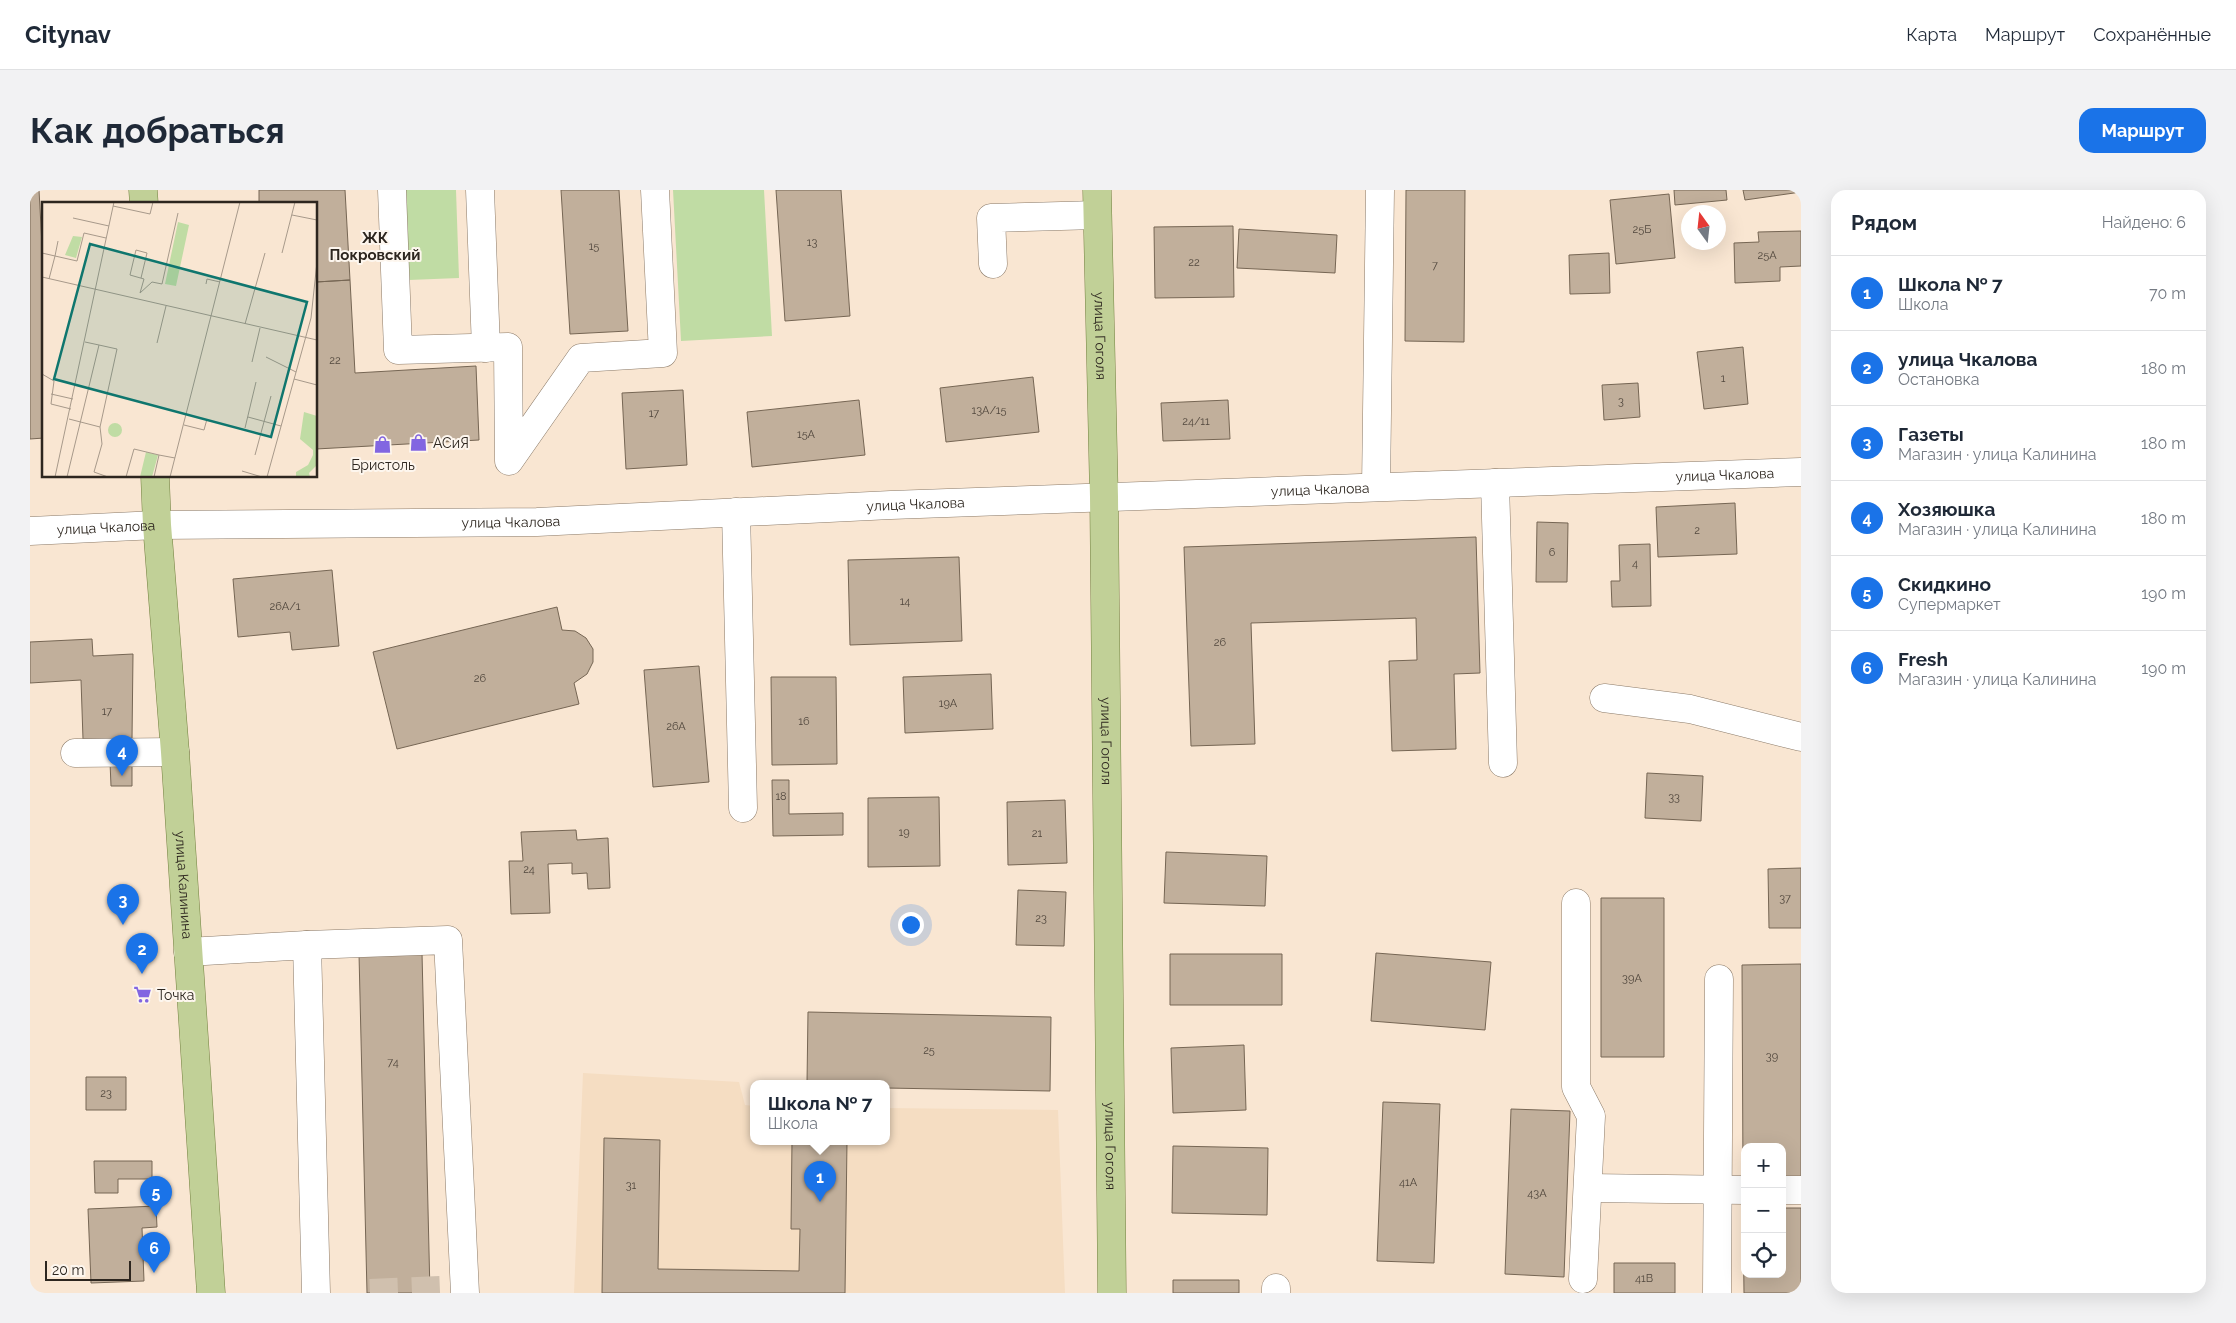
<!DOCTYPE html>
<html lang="ru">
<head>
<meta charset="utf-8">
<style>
	body { margin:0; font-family:Raleway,sans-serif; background:#f2f2f3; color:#1f2937 }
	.controls { position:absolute; right:15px; bottom:15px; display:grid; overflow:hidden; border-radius:10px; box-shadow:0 5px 20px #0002 }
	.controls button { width:45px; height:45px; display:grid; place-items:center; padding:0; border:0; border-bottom:1px solid #e0e1e3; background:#fff; color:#1f2937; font:25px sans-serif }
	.compass { position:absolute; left:1651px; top:15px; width:45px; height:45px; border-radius:50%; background:#fff; box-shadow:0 5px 20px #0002; rotate:345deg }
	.scale { position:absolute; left:15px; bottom:12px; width:86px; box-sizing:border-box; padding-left:5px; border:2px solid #2d261f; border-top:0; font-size:14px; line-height:18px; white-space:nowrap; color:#2d261f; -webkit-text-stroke:4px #fdf6ee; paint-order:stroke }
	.you { position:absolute; left:880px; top:734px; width:18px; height:18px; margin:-12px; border:4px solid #fff; border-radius:50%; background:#1a73e8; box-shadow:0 0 0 8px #1a73e833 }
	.badge { display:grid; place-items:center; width:32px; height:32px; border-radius:50%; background:#1a73e8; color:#fff; font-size:16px; font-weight:700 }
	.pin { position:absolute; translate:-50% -41px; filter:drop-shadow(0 1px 2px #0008) }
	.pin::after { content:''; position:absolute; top:26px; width:18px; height:15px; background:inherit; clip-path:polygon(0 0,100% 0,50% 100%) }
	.popup { position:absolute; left:720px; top:890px; width:140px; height:65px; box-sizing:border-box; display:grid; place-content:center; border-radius:10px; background:#fff; filter:drop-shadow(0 1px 4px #0005); font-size:16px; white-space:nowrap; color:#747a83 }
	.popup b { font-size:19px; color:#1f2937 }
	.popup::after { content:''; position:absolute; left:50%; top:100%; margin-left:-10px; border:10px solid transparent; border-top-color:#fff }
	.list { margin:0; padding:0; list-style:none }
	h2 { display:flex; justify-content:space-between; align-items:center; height:65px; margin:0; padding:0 20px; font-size:21px }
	h2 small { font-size:16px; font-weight:400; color:#747a83 }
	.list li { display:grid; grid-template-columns:32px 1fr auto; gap:15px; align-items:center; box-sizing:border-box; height:75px; padding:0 20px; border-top:1px solid #e0e1e3 }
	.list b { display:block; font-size:19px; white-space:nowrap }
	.list p { margin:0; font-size:16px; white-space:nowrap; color:#747a83 }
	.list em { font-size:16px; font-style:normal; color:#747a83 }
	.icon { flex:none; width:28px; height:28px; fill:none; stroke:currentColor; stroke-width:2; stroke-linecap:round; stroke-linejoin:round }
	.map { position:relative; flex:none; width:1771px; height:1103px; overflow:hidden; border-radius:15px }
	header { display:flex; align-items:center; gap:30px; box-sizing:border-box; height:70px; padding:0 25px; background:#fff; border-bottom:1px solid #e0e1e3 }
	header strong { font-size:24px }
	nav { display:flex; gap:28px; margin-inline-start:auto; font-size:18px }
	.intro { display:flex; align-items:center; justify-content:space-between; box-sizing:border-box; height:120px; padding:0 30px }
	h1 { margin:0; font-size:35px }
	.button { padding:12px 22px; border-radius:15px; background:#1a73e8; color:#fff; font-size:18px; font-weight:700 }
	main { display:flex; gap:30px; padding:0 30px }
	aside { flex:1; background:#fff; border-radius:15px; box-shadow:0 5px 20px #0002 }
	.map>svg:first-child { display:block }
	.built { fill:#f5ddc2 }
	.green { fill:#c0dca4 }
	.building { fill:#c1af9b; stroke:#766654 }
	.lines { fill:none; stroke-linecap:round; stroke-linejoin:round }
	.minor-tunnel { stroke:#d0c0ae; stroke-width:28; stroke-dasharray:28 14; stroke-linecap:butt }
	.minor-casing { stroke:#8b7a68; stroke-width:29 }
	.major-casing { stroke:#738040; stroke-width:29 }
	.minor { stroke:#fff; stroke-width:28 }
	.major { stroke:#c1d097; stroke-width:28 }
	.labels { text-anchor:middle; stroke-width:4; stroke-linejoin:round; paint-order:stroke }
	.number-label { font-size:11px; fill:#52483e }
	.street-label { font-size:14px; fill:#2d261f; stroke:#fdf6ee }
	.poi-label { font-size:14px; fill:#2d261f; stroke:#fdf6ee; text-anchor:start }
	.neighbourhood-label { font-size:15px; font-weight:bold; fill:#2d261f; stroke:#fdf6ee }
	.inset-road { fill:none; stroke:#a7998a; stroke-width:1 }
	.view { fill:#0f766e; fill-opacity:0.15; stroke:#0f766e; stroke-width:2.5 }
	.inset-edge { fill:none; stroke:#2d261f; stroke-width:2.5 }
</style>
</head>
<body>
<header>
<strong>Citynav</strong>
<nav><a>Карта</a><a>Маршрут</a><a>Сохранённые</a></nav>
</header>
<div class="intro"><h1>Как добраться</h1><a class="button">Маршрут</a></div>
<main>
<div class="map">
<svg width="1771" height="1103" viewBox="0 0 1771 1103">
	<rect width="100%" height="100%" fill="#f9e6d2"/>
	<!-- built -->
	<path class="built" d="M 553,883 L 709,892 L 715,915 L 724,916 L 724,951 L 856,951 L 856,918 L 1028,920 L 1035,1103 L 544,1103 Z"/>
	<!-- green -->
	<path class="green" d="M 376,0 L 426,0 L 429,88 L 379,90 Z
		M 643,0 L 734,0 L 742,146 L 651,151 Z"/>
	<!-- building -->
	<path class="building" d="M 0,0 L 9,0 L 14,92 L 14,248 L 0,249 Z
		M 229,0 L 315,0 L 320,90 L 286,92 L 286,14 L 229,14 Z
		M 531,0 L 589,0 L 598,141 L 540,144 Z
		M 746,0 L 811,0 L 820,126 L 755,131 Z
		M 1376,0 L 1435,0 L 1434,152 L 1375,151 Z
		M 1644,0 L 1696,0 L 1697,10 L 1645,15 Z
		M 1713,0 L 1771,0 L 1771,2 L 1715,10 Z
		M 1639,4 L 1645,68 L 1586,74 L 1580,10 Z
		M 1203,36 L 1204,107 L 1125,108 L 1124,37 Z
		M 1209,39 L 1307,45 L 1305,83 L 1207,78 Z
		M 1771,41 L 1771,76 L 1750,77 L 1750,91 L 1705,93 L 1704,53 L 1729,52 L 1728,42 Z
		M 1579,63 L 1580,103 L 1540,104 L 1539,65 Z
		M 320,90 L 325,183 L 446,176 L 449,250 L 286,259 L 286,92 Z
		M 1713,157 L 1718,214 L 1674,219 L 1667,162 Z
		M 1003,187 L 1009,242 L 916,252 L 910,198 Z
		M 1608,193 L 1610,227 L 1574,230 L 1572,195 Z
		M 653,200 L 657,275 L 596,279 L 592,203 Z
		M 829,210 L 835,265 L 722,277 L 717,222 Z
		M 1198,210 L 1200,249 L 1133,251 L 1131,213 Z
		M 1705,313 L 1707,364 L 1628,367 L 1626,317 Z
		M 1507,332 L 1538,333 L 1537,392 L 1506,392 Z
		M 1446,347 L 1450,483 L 1424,484 L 1426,559 L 1362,561 L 1359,471 L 1387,470 L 1386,428 L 1221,433 L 1225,554 L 1161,556 L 1154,357 Z
		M 1620,354 L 1621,416 L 1582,417 L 1581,391 L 1590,391 L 1589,355 Z
		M 929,367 L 932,451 L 820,455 L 818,370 Z
		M 302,380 L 309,456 L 262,460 L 260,442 L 208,447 L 203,389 Z
		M 527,417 L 532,440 L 545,441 L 556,448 L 563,459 L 563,472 L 557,484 L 544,493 L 549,514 L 367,559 L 343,462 Z
		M 62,449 L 63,466 L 103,464 L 102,549 L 53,549 L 51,490 L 0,493 L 0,452 Z
		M 669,476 L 679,592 L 623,597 L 614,480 Z
		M 961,484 L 963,539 L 875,543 L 873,487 Z
		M 741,487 L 806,487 L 807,574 L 742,575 Z
		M 80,572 L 102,572 L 102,596 L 81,596 Z
		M 1617,583 L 1673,586 L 1671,631 L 1615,628 Z
		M 742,590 L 759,590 L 759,624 L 813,623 L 813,645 L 743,646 Z
		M 909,607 L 910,676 L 838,677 L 838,608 Z
		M 1035,610 L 1037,673 L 978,675 L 977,612 Z
		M 546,640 L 547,650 L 578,648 L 580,698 L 558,699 L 557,683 L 542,684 L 542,673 L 518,674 L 520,723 L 481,724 L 479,671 L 493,671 L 491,642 Z
		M 1136,662 L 1237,666 L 1235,716 L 1134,713 Z
		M 1771,678 L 1771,738 L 1739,738 L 1738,679 Z
		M 988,700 L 1036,702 L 1034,756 L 986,755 Z
		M 1571,708 L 1634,708 L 1634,867 L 1571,867 Z
		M 392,763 L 400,1103 L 337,1103 L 329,764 Z
		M 1346,763 L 1461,772 L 1455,840 L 1341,831 Z
		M 1140,764 L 1252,764 L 1252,815 L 1140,815 Z
		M 1771,774 L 1771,988 L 1752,988 L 1752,957 L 1715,957 L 1713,988 L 1712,775 Z
		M 778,822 L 1021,827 L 1020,901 L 856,898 L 856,893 L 777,893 Z
		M 1214,855 L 1216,920 L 1143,923 L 1141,858 Z
		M 56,887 L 96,887 L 96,920 L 56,920 Z
		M 1353,912 L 1410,914 L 1404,1073 L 1347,1071 Z
		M 1481,919 L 1540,921 L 1534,1087 L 1475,1084 Z
		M 574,948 L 630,950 L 628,1079 L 769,1081 L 770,1039 L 761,1039 L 762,951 L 817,951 L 815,1103 L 572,1103 Z
		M 1143,956 L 1238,958 L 1237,1025 L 1142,1023 Z
		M 64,971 L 122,971 L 122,989 L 88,989 L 88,1003 L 65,1003 Z
		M 126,1016 L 127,1037 L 112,1038 L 114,1091 L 61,1093 L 58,1019 Z
		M 1752,1018 L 1771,1018 L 1771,1103 L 1714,1103 L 1713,1019 L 1715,1019 L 1715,1084 L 1752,1084 Z
		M 1584,1073 L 1645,1073 L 1645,1103 L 1584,1103 Z
		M 1143,1090 L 1209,1090 L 1209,1103 L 1143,1103 Z"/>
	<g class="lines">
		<!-- minor-tunnel -->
		<path class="minor-tunnel" d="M 340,1103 L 435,1099"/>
		<defs>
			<g id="minor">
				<path d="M 362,0 L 368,160 L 478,157 L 479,271 L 551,168 L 633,163 L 625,0"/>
				<path d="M 450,0 L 456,158"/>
				<path d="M 963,74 L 961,28 L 1067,25"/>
				<path d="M 1465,293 L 1473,573"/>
				<path d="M 1346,297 L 1350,0"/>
				<path d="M 706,322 L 713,618"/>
				<path id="s1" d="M 0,341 L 127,335 L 507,332 L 861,315 L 1771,282"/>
				<path d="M 1574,508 L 1660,519 L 1771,547"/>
				<path d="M 45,563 L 145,562"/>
				<path d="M 1546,713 L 1546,897 L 1561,926 L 1553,1089"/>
				<path d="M 277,755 L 418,750 L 435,1103"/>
				<path d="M 158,762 L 277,755 L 286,1103"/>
				<path d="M 1558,998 L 1715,1000"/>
				<path d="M 1752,1000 L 1771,1000"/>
				<path d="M 1246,1098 L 1246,1103"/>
				<path d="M 1687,1103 L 1689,789"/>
			</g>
			<g id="major">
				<path d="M 113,0 L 114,14"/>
				<path id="s2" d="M 1067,0 L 1074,307 L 1082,1103"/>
				<path id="s3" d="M 125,286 L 127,335 L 145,562 L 181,1103"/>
			</g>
		</defs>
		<!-- minor casing -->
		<use href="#minor" class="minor-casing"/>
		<!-- major casing -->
		<use href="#major" class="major-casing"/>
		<!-- minor -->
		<use href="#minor" class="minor"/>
		<!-- major -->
		<use href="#major" class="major"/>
	</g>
	<!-- icons -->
	<defs>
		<symbol id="shop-bare" viewBox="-9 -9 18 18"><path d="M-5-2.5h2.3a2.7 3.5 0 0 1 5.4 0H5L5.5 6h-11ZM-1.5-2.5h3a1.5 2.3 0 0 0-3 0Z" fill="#8266e1" stroke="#fdf6ee" stroke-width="2.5" paint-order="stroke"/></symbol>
		<symbol id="supermarket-bare" viewBox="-9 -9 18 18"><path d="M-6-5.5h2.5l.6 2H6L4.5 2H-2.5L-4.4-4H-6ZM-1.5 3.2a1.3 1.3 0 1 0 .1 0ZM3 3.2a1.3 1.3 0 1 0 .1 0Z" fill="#8266e1" stroke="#fdf6ee" stroke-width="2.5" paint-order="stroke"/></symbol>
	</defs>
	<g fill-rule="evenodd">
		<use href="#shop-bare" x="376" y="240" width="25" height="25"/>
		<use href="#shop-bare" x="340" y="242" width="25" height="25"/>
		<use href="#supermarket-bare" x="100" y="792" width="25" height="25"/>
	</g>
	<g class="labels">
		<!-- number labels -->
		<g class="number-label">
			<text x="1612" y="43">25Б</text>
			<text x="782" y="56">13</text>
			<text x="564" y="60">15</text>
			<text x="1737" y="69">25А</text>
			<text x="1164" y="76">22</text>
			<text x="1405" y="79">7</text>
			<text x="305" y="174">22</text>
			<text x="1693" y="192">1</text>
			<text x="1591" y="215">3</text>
			<text x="959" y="224">13А/15</text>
			<text x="624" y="227">17</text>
			<text x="1166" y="235">24/11</text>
			<text x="776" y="248">15А</text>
			<text x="1667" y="344">2</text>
			<text x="1522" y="366">6</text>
			<text x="1605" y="377">4</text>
			<text x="875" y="415">14</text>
			<text x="255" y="420">26А/1</text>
			<text x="1190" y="456">26</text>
			<text x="450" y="492">26</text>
			<text x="918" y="517">19А</text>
			<text x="77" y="525">17</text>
			<text x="774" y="535">16</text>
			<text x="646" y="540">26А</text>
			<text x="751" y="610">18</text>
			<text x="1644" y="611">33</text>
			<text x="874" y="646">19</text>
			<text x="1007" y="647">21</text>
			<text x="499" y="683">24</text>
			<text x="1755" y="712">37</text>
			<text x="1011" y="732">23</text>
			<text x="1602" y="792">39А</text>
			<text x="899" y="864">25</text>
			<text x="1742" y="870">39</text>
			<text x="363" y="876">74</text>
			<text x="76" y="907">23</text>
			<text x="1378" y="996">41А</text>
			<text x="601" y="999">31</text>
			<text x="1507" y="1007">43А</text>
			<text x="1614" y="1092">41В</text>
		</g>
		<!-- street labels -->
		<g class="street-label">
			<text dy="5" stroke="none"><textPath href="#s2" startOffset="146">улица Гоголя</textPath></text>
			<text dy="5" stroke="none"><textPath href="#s1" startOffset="1696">улица Чкалова</textPath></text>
			<text dy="5" stroke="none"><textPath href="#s1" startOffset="1291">улица Чкалова</textPath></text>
			<text dy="5" stroke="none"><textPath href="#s1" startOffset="886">улица Чкалова</textPath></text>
			<text dy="5" stroke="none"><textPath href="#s1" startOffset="481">улица Чкалова</textPath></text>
			<text dy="5" stroke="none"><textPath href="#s1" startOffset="76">улица Чкалова</textPath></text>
			<text dy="5" stroke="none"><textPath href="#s2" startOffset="551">улица Гоголя</textPath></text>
			<text dy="5" stroke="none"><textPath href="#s3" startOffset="410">улица Калинина</textPath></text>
			<text dy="5" stroke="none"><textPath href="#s2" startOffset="956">улица Гоголя</textPath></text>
		</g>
		<!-- poi labels -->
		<g class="poi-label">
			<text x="403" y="258">АСиЯ</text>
			<text x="353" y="280" text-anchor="middle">Бристоль</text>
			<text x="127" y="810">Точка</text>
		</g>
		<!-- neighbourhood labels -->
		<g class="neighbourhood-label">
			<text x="345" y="53">ЖК<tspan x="345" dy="17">Покровский</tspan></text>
		</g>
	</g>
	<!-- overview -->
	<g transform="translate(12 12)">
		<rect width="275" height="275" fill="#f9e6d2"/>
		<path d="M 136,20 L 147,23 L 134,84 L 123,82 ZM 31,34 L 40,35 L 34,56 L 23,53 ZM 262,210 L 275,214 L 275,263 L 267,271 L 268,275 L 254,275 L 254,270 L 266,263 L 271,253 L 271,248 L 258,237 ZM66 228a7 7 0 1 1 14 0a7 7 0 1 1-14 0ZM 104,250 L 116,253 L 110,275 L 98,275 Z" fill="#c0dca4"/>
		<path class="inset-road" d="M 71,4 L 108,12 L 111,0M 250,13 L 275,18M 31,16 L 67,24M 0,51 L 13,54 L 16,39M 240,51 L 253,0M 0,75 L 275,138M 99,76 L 105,51 L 94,48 L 88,73 L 102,77 L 98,91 L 110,80 L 120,82 L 136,11M 7,77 L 13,54 L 35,59 L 42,31 L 64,36M 164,82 L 165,77 L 178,80M 203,122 L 223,51M 115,141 L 124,104M 57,143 L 75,147 L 58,225M 224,155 L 254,170M 210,160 L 218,126M 0,172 L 12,179 L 9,202 L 29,207M 252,177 L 275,183M 9,192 L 31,197M 206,215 L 239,224M 27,217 L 58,225 L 60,242 L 52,270 L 66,275M 142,223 L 162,228 L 165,217M 203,226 L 214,180M 213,253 L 229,194M 200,269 L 220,275M 13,275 L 72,0M 25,275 L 57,143 L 43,140M 84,275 L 92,247 L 117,253M 112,275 L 117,253 L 133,256M 128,275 L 198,0M 225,275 L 269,116 L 275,60"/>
		<path class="view" d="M 48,42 L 265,100 L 229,235 L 12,177 Z"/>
		<rect width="275" height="275" class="inset-edge"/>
	</g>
</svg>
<div class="controls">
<button>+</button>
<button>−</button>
<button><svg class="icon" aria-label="locate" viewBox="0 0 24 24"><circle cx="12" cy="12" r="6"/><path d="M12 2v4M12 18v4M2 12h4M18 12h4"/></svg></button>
</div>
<svg class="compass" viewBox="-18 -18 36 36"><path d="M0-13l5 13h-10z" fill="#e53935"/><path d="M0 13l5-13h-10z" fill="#747a83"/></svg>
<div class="scale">20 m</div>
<div class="you"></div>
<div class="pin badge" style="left:790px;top:1012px">1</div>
<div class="popup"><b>Школа № 7</b>Школа</div>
<div class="pin badge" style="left:112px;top:784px">2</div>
<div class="pin badge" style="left:93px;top:735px">3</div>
<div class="pin badge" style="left:92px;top:586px">4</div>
<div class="pin badge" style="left:126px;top:1027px">5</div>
<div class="pin badge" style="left:124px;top:1083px">6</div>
</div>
<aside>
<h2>Рядом<small>Найдено: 6</small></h2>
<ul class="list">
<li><span class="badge">1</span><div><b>Школа № 7</b><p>Школа</p></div><em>70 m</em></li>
<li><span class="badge">2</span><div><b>улица Чкалова</b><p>Остановка</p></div><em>180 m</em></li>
<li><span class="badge">3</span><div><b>Газеты</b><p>Магазин · улица Калинина</p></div><em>180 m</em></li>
<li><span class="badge">4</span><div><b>Хозяюшка</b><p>Магазин · улица Калинина</p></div><em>180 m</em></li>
<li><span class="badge">5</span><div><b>Скидкино</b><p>Супермаркет</p></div><em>190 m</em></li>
<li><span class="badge">6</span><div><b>Fresh</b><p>Магазин · улица Калинина</p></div><em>190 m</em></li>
</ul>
</aside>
</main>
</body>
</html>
